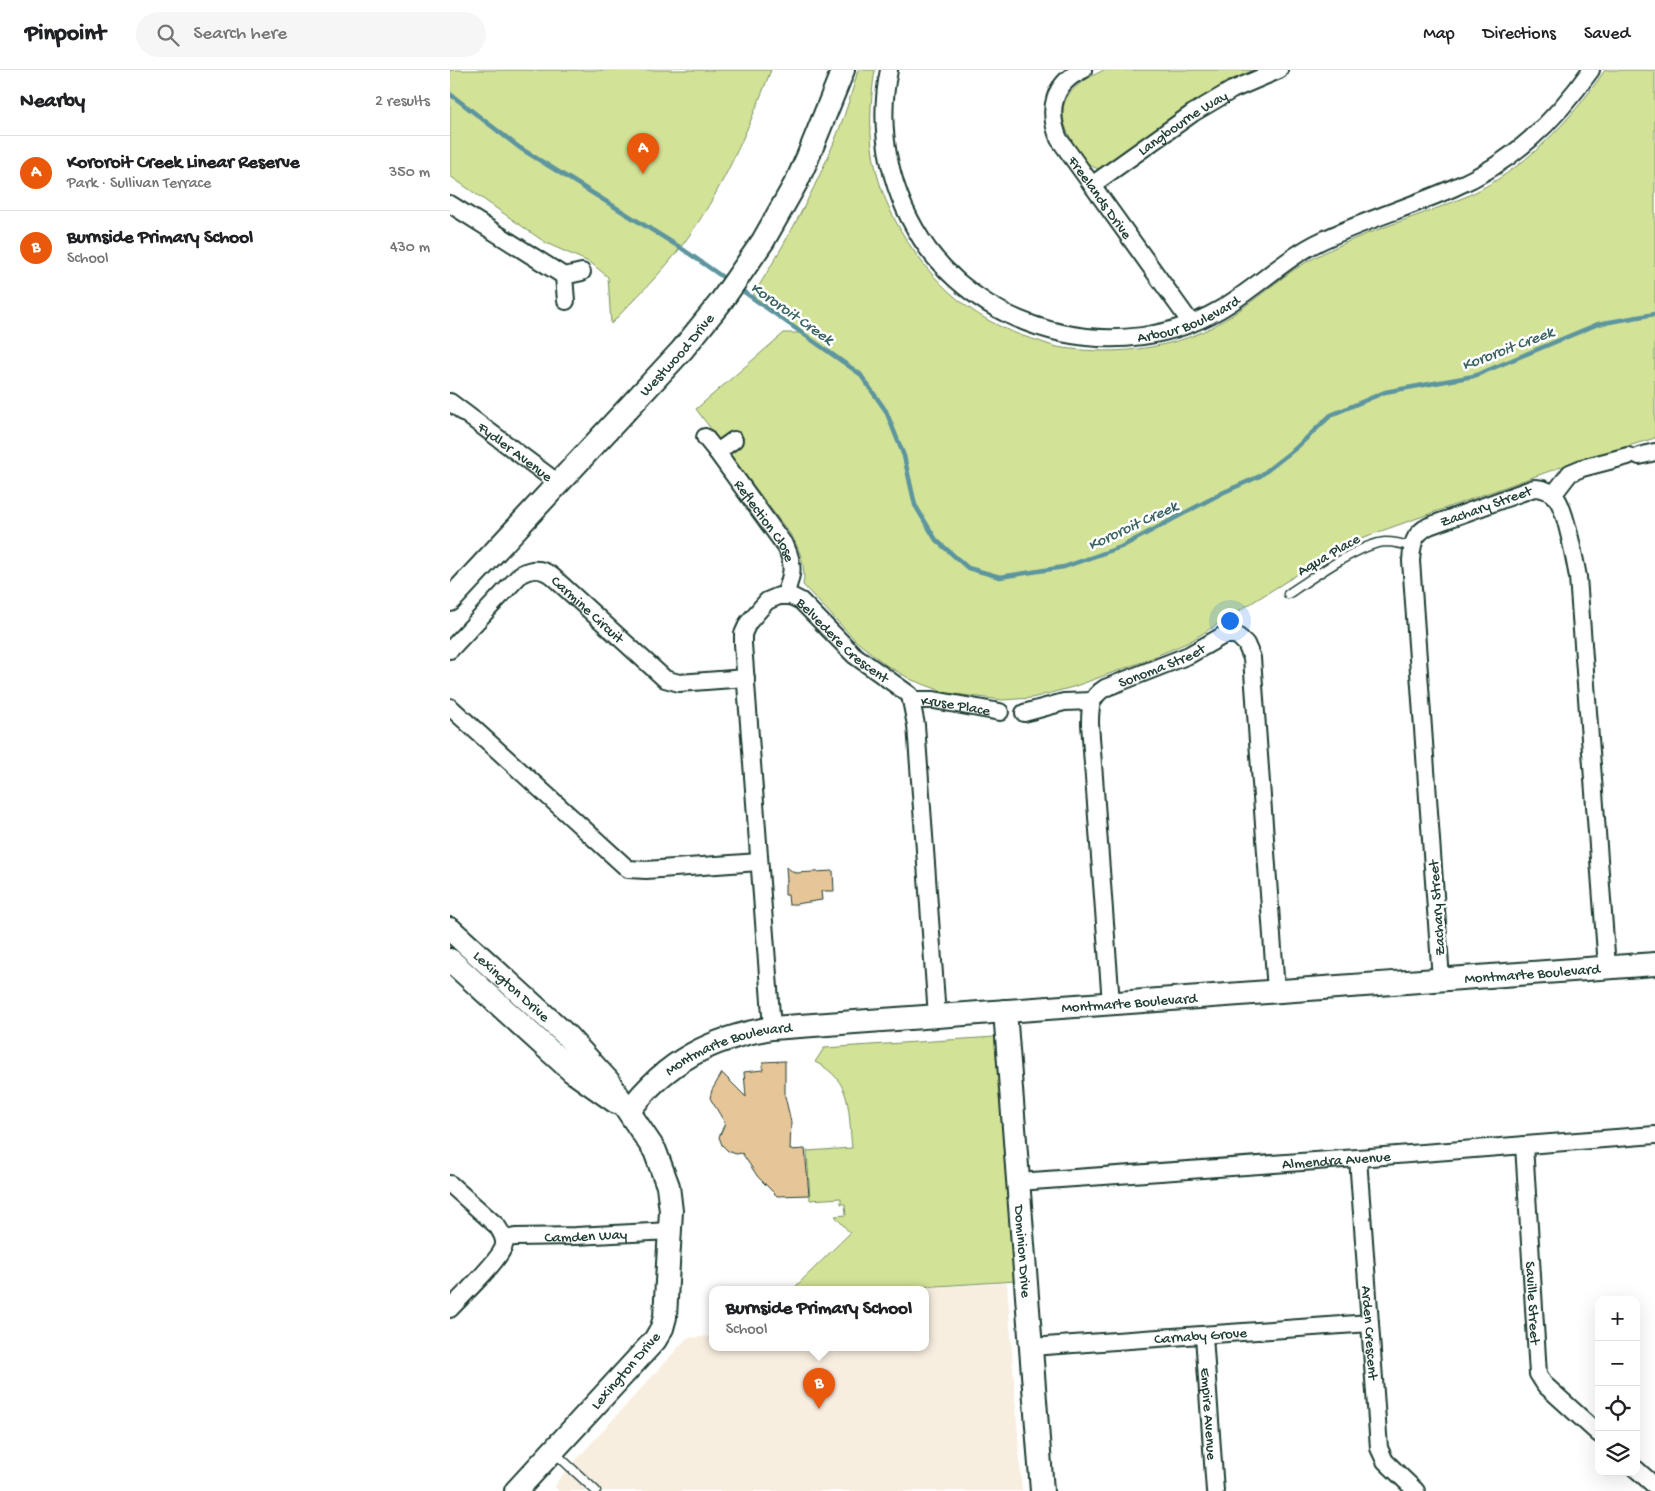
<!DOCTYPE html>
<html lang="en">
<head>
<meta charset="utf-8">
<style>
	body { margin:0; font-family:"Gochi Hand",sans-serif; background:#f6f6f6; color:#202124 }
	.controls { position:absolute; right:15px; bottom:15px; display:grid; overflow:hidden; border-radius:10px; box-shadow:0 5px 20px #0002 }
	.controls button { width:45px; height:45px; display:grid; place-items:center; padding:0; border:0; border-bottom:1px solid #e0e0e0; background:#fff; color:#202124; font:25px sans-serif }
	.you { position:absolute; left:779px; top:550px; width:18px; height:18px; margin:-12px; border:4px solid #fff; border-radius:50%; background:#1a73e8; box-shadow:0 0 0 8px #1a73e833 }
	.badge { display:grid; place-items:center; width:32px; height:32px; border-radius:50%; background:#ea580c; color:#fff; font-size:16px; font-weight:700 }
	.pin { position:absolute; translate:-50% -41px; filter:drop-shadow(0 1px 2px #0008) }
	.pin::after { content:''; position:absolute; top:26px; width:18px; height:15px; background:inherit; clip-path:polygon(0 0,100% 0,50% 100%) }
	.popup { position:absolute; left:259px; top:1216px; width:220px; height:65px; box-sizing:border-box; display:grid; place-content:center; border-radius:10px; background:#fff; filter:drop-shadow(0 1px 4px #0005); font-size:16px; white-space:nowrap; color:#757577 }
	.popup b { font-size:19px; color:#202124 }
	.popup::after { content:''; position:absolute; left:50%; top:100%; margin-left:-10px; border:10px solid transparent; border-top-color:#fff }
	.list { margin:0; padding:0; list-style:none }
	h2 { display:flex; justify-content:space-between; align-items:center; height:65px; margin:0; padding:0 20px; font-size:21px }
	h2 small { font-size:16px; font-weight:400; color:#757577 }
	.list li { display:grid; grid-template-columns:32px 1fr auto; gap:15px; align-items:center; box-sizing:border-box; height:75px; padding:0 20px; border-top:1px solid #e0e0e0 }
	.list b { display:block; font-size:19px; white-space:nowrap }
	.list p { margin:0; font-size:16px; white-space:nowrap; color:#757577 }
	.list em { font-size:16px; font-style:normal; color:#757577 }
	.icon { flex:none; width:28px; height:28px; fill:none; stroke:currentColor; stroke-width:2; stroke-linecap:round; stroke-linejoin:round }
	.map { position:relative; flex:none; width:1205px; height:1421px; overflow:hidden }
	header { display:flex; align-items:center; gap:30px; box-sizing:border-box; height:70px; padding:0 25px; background:#fff; border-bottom:1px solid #e0e0e0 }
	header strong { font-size:24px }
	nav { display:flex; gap:28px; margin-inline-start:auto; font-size:18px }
	.search { width:350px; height:45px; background:#f6f6f6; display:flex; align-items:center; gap:12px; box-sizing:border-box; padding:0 18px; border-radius:28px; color:#757577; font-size:19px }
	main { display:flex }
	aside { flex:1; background:#fff }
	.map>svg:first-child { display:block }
	.built { fill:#f8eee0 }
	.green { fill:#d2e296; stroke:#789065 }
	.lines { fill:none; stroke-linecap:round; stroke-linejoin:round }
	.stream { stroke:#5d959f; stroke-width:4.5 }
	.building { fill:#e6c698; stroke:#1f3d34 }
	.lane-casing { stroke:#1f3d34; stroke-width:11 }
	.street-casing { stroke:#1f3d34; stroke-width:20 }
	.secondary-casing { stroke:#1f3d34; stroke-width:26 }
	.lane { stroke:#fff; stroke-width:8 }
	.street { stroke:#fff; stroke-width:16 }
	.secondary { stroke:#fff; stroke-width:22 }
	.labels { text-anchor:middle; stroke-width:5; stroke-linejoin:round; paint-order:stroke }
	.street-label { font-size:15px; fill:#1f3d34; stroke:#fff }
	.water-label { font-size:16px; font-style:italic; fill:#396261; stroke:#fff }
</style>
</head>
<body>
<header>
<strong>Pinpoint</strong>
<div class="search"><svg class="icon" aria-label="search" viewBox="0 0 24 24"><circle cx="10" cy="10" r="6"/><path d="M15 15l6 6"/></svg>Search here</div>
<nav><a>Map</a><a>Directions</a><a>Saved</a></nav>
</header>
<main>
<aside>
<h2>Nearby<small>2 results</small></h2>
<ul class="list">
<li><span class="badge">A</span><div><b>Kororoit Creek Linear Reserve</b><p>Park · Sullivan Terrace</p></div><em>350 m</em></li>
<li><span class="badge">B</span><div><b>Burnside Primary School</b><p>School</p></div><em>430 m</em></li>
</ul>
</aside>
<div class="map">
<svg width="1205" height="1421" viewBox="0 0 1205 1421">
	<rect width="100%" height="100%" fill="#fff"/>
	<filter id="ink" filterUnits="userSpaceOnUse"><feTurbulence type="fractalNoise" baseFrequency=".02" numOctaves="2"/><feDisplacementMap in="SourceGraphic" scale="10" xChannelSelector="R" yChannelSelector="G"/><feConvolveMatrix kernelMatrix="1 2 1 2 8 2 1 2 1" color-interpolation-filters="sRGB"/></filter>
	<g filter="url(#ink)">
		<!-- built -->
		<path class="built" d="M 557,1213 L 572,1421 L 109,1421 L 105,1417 L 108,1410 L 237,1268 L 263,1266 L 263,1278 L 475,1278 L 475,1220 L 434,1220 Z"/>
		<!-- green -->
		<path class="green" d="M 0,0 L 321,0 C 297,62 271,124 231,177 C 211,204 184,229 161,254 L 158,207 L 141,193 L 96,173 L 0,106 Z
			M 408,0 L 425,0 C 420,33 418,67 426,100 C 439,154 479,212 525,242 C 544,255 567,265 589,271 C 597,274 605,277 613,278 C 651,283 686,282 723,272 C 765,262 798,234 831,209 C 848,196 868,185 888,176 C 929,157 973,145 1015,127 C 1073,101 1120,52 1155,0 L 1205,0 L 1205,368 L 1128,391 L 906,470 L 880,484 L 739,572 L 692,592 L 623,617 L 582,628 L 552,630 L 497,623 L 462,610 L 436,595 L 406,571 L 353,515 C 356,498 351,483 343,468 L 246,339 L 334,263 L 352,263 L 302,227 C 346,156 387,82 408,0 Z
			M 654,0 L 815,0 L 653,100 C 639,98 634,89 627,79 C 600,38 613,19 654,0 Z
			M 545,967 L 566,1211 L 423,1220 L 342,1220 L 400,1163 L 385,1146 L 396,1145 L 395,1134 L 391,1134 L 391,1128 L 360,1130 L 357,1081 L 402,1078 C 398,1041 403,1010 365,992 L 374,978 Z"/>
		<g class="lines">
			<!-- stream -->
			<path class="stream" d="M 0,24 L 70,78 L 231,178 L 277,210
				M 287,217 L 410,304 L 436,341 L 454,386 L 465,435 L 486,470 L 518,498 L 550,507 L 614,497 L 671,477 L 772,423 L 810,406 L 846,378 L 881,345 L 935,322 L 1024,306 L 1148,254 L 1205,244"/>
		</g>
		<!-- building -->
		<path class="building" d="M 336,797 L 345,803 L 383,801 L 384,821 L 371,821 L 372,830 L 339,835 L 338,825 L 335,825 L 335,815 L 337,811 Z
			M 335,991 L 335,1026 L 341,1052 L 340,1080 L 355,1079 L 359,1125 L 327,1126 L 308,1107 L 292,1083 L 286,1084 L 278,1081 L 272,1075 L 269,1067 L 275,1053 L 260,1028 L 262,1020 L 272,1003 L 296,1027 L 294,1002 L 313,1000 L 313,992 Z"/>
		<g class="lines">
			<defs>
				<path id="lane" d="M 838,524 C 859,510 911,473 935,472 C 944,472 953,474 962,477
					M 104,1382 L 146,1421"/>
				<g id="street">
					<path id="s1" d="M 439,0 C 426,62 441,127 478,179 C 544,267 673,295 769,240 C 806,219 834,188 873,170 C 915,150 960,137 1003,118 C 1062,93 1104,52 1141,0"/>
					<path id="s2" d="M 633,0 C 603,13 597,40 609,69 L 741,253"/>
					<path id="s3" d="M 642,115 L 743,43 L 782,20 L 829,0"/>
					<path d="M 0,134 L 114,206"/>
					<path d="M 116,231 L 114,206 L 132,202"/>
					<path id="s4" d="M 0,332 L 108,413"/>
					<path d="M 255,367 L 267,382 L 284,370"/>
					<path id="s5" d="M 267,382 L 336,477 C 345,497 342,505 335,525"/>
					<path d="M 1189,386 L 1205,382"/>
					<path d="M 1103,425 L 1120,403 L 1132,398 L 1178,386"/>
					<path id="s6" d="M 0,580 L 71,504 C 82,498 92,498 102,506 L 215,609 L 229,613 L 296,608"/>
					<path id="s7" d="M 461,630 L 484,630 L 550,642"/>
					<path d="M 0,637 L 178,799 L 196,800 L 309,792"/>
					<path d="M 574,643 L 614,632 L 642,631"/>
					<path id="s8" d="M 991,909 L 961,491 C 962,475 963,464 979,456 L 1084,418 C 1093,418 1101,421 1107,429 C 1116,441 1125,491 1128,507 L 1157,897"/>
					<path id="s9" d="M 661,933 L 640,654 C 640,638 640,627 655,618 L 739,585 L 774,565 L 786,565 L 791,569 L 796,574 L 802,588 L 826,921"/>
					<path id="s10" d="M 322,958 L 293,574 L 293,564 L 298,553 L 317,531 L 329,526 L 341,526 L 351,531 L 404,585 L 460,625 L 466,655 L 487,946"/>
					<path id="s11" d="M 1074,1075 L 1088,1304 L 1095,1315 L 1149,1364"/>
					<path id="s12" d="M 908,1088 L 929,1378 L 935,1391 L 966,1421"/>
					<path id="s13" d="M 568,1112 L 908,1088 L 1205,1065"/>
					<path d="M 0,1114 L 47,1156 C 51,1162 55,1167 54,1175 C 52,1188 11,1227 0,1239"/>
					<path id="s14" d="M 54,1169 L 65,1167 L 126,1166 L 220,1161"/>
					<path id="s15" d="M 754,1266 L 765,1421"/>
					<path id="s16" d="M 581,1277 L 920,1253"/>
					<path d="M 1186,1399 L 1205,1416"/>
				</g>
				<g id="secondary">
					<path id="s17" d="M 0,530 L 232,280 L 270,233 L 313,171 L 347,111 L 357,89 L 393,0"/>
					<path id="s18" d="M 0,859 L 116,965 L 158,1011 L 205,1081 L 218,1116 L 221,1141 L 215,1247 L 212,1258 L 205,1270 L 66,1421"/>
					<path d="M 0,890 L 122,1001 L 166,1032"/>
					<path id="s19" d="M 555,941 L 592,1421"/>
					<path id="s20" d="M 179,1041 C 216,991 262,968 322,958 L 1205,894"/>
				</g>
			</defs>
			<!-- lane casing -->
			<use href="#lane" class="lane-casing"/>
			<!-- street casing -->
			<use href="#street" class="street-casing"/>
			<!-- secondary casing -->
			<use href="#secondary" class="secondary-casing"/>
			<!-- lane -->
			<use href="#lane" class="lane"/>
			<!-- street -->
			<use href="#street" class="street"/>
			<!-- secondary -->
			<use href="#secondary" class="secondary"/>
		</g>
	</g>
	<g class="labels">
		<!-- street labels -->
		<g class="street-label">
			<text dy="5" stroke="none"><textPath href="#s3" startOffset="110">Langbourne Way</textPath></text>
			<text dy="5" stroke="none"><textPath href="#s2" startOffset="154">Freelands Drive</textPath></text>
			<text dy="5" stroke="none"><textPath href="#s1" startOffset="480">Arbour Boulevard</textPath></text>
			<text dy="5" stroke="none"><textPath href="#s17" startOffset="334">Westwood Drive</textPath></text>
			<text dy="5" stroke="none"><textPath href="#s4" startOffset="82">Fydler Avenue</textPath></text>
			<text dy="5" stroke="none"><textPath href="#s8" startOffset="521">Zachary Street</textPath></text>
			<text dy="5" stroke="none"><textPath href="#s5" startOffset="84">Reflection Close</textPath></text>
			<text transform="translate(878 484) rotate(-30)" y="5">Aqua Place</text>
			<text dy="5" stroke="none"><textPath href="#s6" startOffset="186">Carmine Circuit</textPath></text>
			<text dy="5" stroke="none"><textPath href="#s10" startOffset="530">Belvedere Crescent</textPath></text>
			<text dy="5" stroke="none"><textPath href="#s9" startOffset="382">Sonoma Street</textPath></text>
			<text dy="5" stroke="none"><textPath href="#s7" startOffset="45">Kruse Place</textPath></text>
			<text transform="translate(986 838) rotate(-94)" y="5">Zachary Street</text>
			<text dy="5" stroke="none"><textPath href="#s20" startOffset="932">Montmarte Boulevard</textPath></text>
			<text dy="5" stroke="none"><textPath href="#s18" startOffset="84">Lexington Drive</textPath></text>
			<text dy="5" stroke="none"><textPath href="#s20" startOffset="528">Montmarte Boulevard</textPath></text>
			<text dy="5" stroke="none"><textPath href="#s20" startOffset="122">Montmarte Boulevard</textPath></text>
			<text dy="5" stroke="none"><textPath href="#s13" startOffset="319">Almendra Avenue</textPath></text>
			<text dy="5" stroke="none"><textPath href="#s14" startOffset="82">Camden Way</textPath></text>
			<text dy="5" stroke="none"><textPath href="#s19" startOffset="241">Dominion Drive</textPath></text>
			<text dy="5" stroke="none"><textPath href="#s11" startOffset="158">Saville Street</textPath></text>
			<text dy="5" stroke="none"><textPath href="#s12" startOffset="175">Arden Crescent</textPath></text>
			<text dy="5" stroke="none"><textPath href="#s16" startOffset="170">Carnaby Grove</textPath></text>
			<text transform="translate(175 1300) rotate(-49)" y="5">Lexington Drive</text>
			<text dy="5" stroke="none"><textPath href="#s15" startOffset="78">Empire Avenue</textPath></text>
		</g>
		<!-- water labels -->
		<g class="water-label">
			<text transform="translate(343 242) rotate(35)" y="6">Kororoit Creek</text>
			<text transform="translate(1057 277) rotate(-21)" y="6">Kororoit Creek</text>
			<text transform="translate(682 454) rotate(-25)" y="6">Kororoit Creek</text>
		</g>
	</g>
</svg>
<div class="controls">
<button>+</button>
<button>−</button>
<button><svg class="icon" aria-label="locate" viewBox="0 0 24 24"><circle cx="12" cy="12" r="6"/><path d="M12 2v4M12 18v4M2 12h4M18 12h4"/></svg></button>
<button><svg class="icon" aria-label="layers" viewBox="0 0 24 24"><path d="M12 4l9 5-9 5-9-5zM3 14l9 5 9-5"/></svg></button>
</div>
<div class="you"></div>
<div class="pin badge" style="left:193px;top:104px">A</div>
<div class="pin badge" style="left:369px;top:1339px">B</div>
<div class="popup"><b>Burnside Primary School</b>School</div>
</div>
</main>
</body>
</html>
